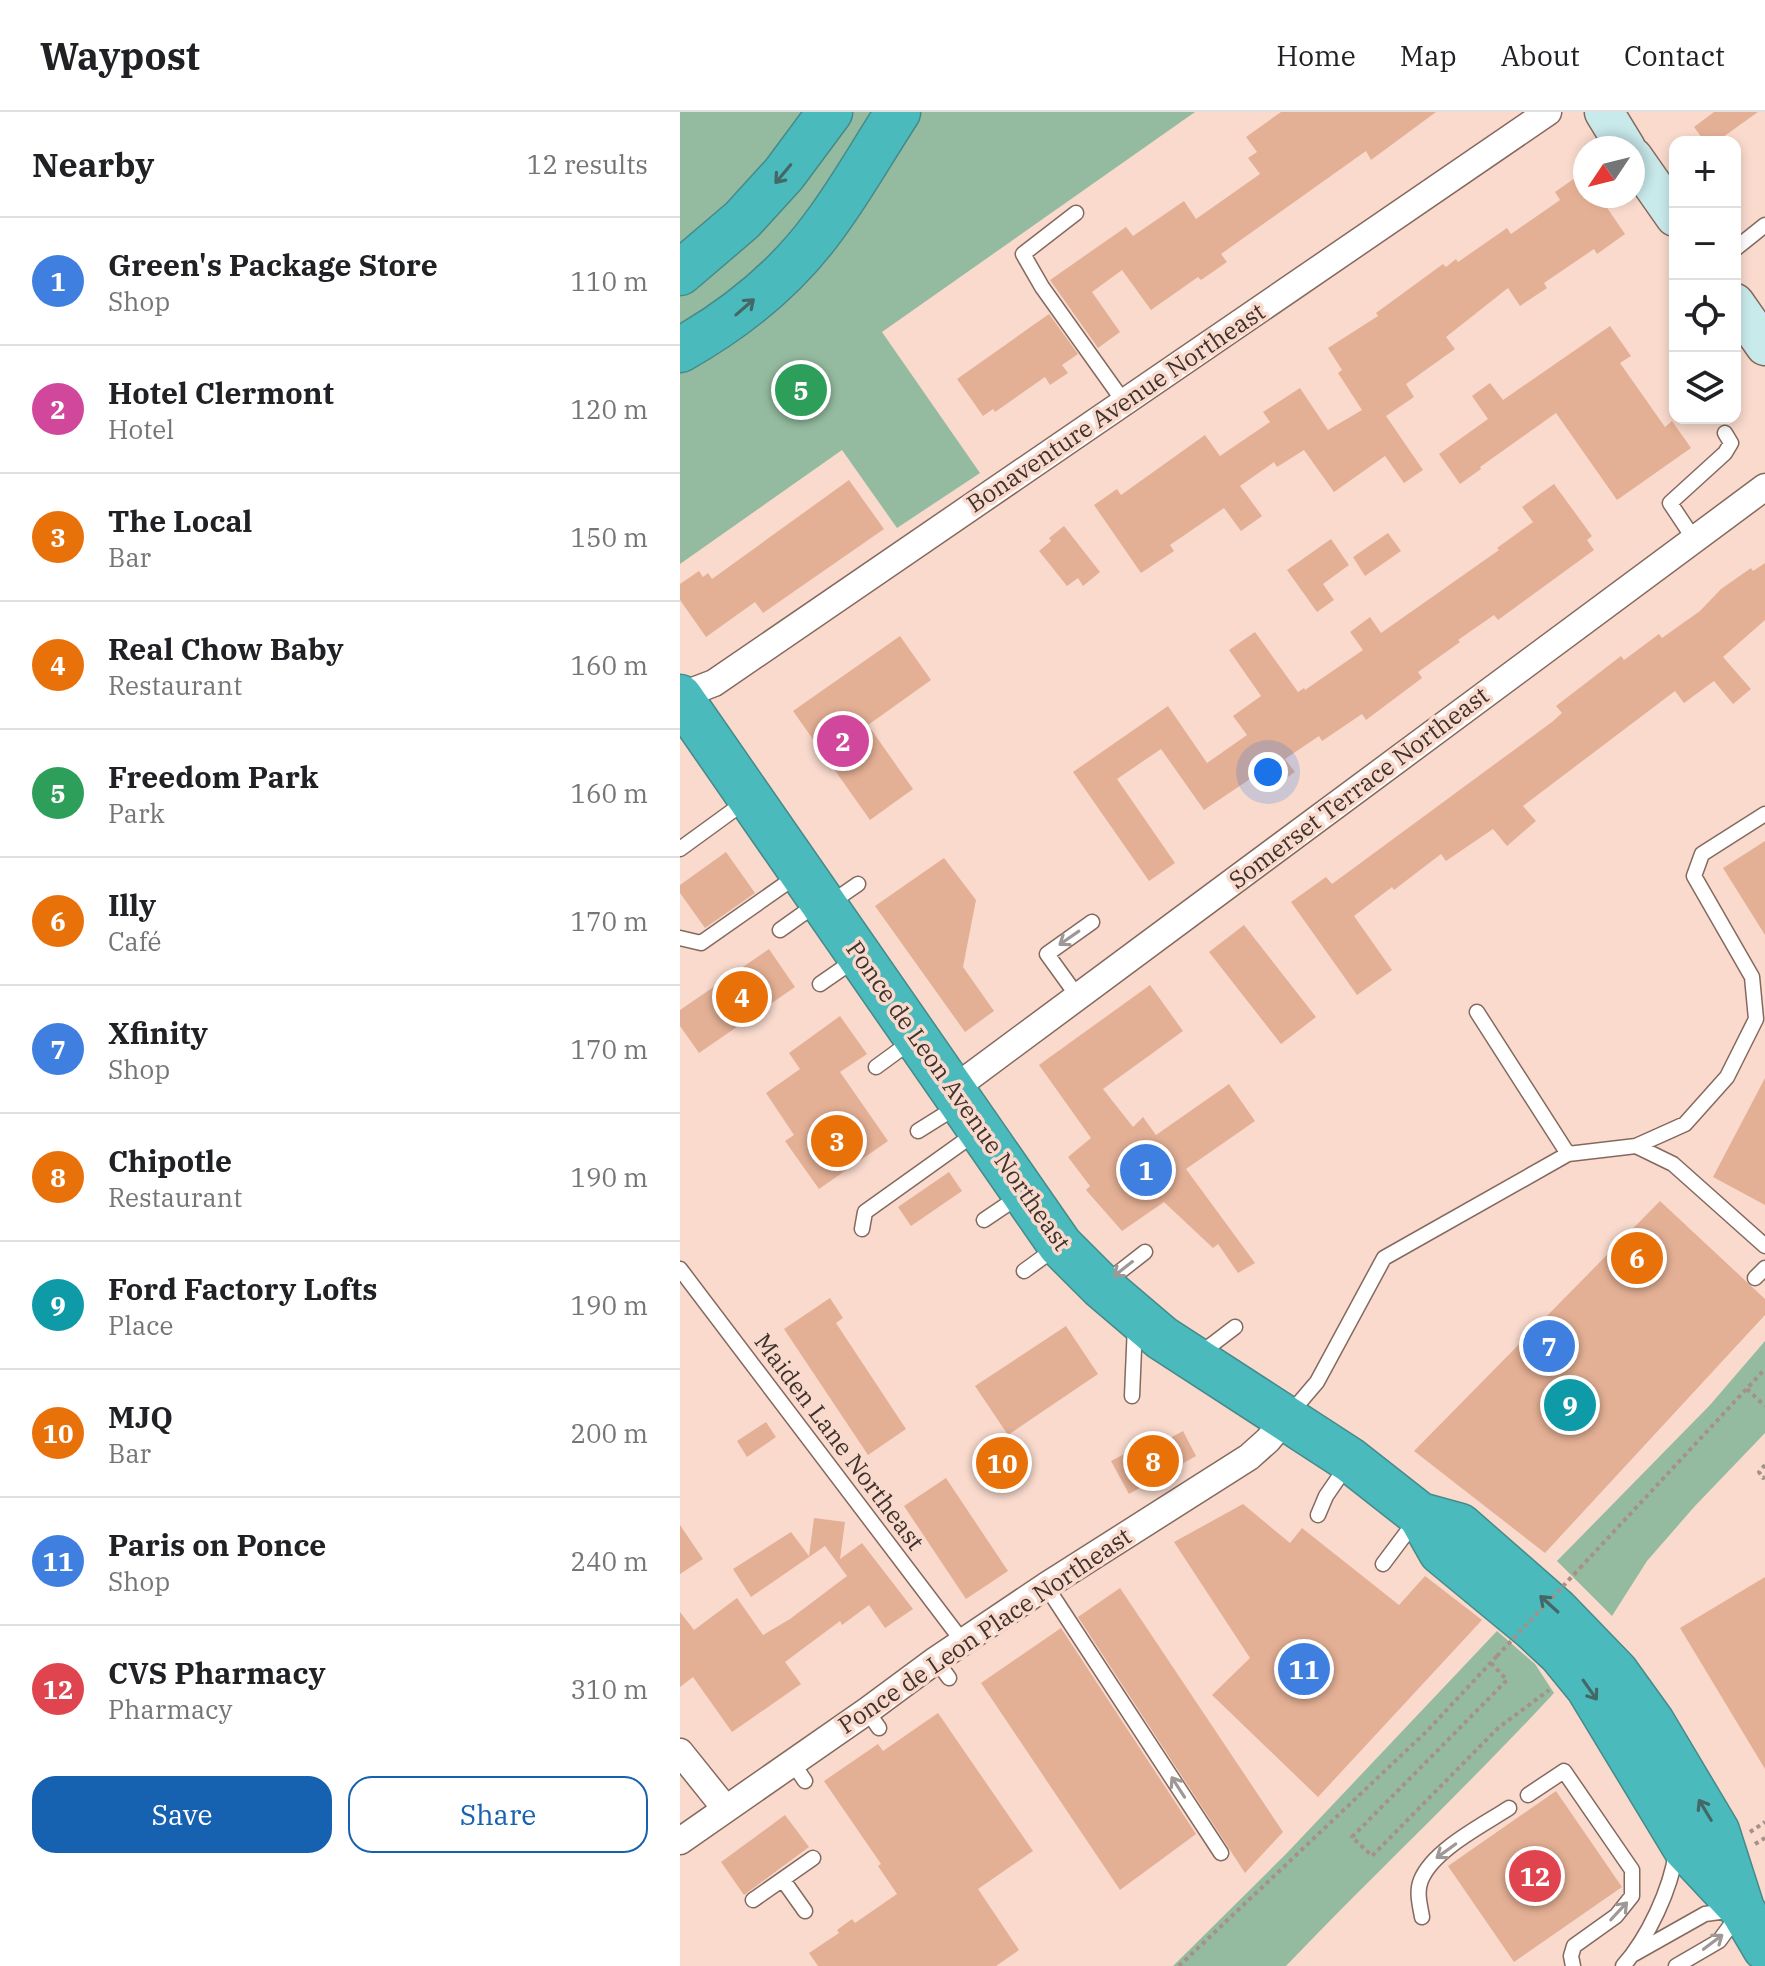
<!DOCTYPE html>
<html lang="en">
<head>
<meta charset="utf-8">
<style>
	body { margin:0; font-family:"IBM Plex Serif",serif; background:#f6f6f6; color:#202124 }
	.controls { position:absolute; right:24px; top:24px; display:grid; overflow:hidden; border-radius:16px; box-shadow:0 4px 12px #0003 }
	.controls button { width:72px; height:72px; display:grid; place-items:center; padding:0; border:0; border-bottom:2px solid #e0e0e0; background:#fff; color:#202124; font:40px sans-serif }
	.compass { position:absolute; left:893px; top:24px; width:72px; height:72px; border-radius:50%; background:#fff; box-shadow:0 4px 12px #0003; rotate:235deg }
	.you { position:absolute; left:588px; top:660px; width:28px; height:28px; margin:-20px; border:6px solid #fff; border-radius:50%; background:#1a73e8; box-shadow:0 0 0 12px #1a73e833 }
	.badge { display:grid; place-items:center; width:52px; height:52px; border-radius:50%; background:#1661b0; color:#fff; font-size:26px; font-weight:700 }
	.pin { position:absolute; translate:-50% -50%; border:4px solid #fff; box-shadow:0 2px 8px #0006 }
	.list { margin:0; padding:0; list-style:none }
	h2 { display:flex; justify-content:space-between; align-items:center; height:104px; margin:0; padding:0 32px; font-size:34px }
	h2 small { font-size:26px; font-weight:400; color:#757577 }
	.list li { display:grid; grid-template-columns:52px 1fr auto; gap:24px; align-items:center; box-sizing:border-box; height:128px; padding:0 32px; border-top:2px solid #e0e0e0 }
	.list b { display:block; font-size:30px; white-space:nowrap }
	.list p { margin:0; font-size:26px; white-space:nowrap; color:#757577 }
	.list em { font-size:26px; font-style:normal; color:#757577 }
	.actions { display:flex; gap:16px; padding:24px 32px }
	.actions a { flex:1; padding:18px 0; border:2px solid #1661b0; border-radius:24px; text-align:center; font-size:28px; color:#1661b0 }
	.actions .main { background:#1661b0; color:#fff }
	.icon { flex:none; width:44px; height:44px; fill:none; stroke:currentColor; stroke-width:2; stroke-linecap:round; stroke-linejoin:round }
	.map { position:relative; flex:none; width:1085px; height:1854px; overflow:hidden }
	header { display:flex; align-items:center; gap:48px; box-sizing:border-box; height:112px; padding:0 40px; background:#fff; border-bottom:2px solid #e0e0e0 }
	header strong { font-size:38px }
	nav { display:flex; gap:44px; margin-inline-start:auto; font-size:28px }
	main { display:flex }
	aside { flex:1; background:#fff }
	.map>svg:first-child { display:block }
	.green { fill:#94bb9f }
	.building { fill:#e4b095 }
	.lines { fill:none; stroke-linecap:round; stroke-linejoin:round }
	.lane-casing { stroke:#85695e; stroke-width:17 }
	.street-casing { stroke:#85695e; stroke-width:29 }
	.secondary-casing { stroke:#85695e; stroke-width:41 }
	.highway-casing { stroke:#468a8a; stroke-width:47 }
	.path { stroke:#a79087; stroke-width:4; stroke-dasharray:4 4; stroke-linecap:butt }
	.lane { stroke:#fff; stroke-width:14 }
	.street { stroke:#fff; stroke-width:26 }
	.secondary { stroke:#c9eaeb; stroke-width:38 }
	.highway { stroke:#4ababc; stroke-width:44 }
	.path-bridge { stroke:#a79087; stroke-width:4; stroke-dasharray:4 4; stroke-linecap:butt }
	.oneway { stroke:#436866 }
	.oneway2 { stroke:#9e9896 }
	.labels { text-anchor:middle; stroke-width:7; stroke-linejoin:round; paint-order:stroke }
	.street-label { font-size:24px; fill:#3e322d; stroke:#f9dacd }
</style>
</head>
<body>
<header>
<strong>Waypost</strong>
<nav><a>Home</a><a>Map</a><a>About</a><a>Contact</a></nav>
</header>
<main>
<aside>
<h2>Nearby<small>12 results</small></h2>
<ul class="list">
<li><span class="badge" style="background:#3f7fe0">1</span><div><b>Green's Package Store</b><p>Shop</p></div><em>110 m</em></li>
<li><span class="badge" style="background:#d1479c">2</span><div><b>Hotel Clermont</b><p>Hotel</p></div><em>120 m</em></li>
<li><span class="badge" style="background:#e8710a">3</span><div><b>The Local</b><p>Bar</p></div><em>150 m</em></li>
<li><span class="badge" style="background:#e8710a">4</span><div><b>Real Chow Baby</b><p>Restaurant</p></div><em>160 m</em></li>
<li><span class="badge" style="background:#2e9e5b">5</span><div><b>Freedom Park</b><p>Park</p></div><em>160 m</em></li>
<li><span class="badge" style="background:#e8710a">6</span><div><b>Illy</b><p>Café</p></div><em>170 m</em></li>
<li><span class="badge" style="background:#3f7fe0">7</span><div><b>Xfinity</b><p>Shop</p></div><em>170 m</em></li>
<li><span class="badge" style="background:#e8710a">8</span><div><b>Chipotle</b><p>Restaurant</p></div><em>190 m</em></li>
<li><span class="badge" style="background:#0f9aa8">9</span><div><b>Ford Factory Lofts</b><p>Place</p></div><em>190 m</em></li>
<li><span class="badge" style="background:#e8710a">10</span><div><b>MJQ</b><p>Bar</p></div><em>200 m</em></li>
<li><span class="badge" style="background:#3f7fe0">11</span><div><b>Paris on Ponce</b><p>Shop</p></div><em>240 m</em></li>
<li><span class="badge" style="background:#e0444e">12</span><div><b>CVS Pharmacy</b><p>Pharmacy</p></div><em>310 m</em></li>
</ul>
<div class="actions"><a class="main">Save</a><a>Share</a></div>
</aside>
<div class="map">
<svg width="1085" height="1854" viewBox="0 0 1085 1854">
	<rect width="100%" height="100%" fill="#f9dacd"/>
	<!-- green -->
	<path class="green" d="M 0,0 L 515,0 L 202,220 L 300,361 L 217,416 L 162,338 L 0,452 Z
		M 1085,1229 L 1085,1321 L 1015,1394 L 967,1449 L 932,1504 L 877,1449 L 1030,1293 Z
		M 817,1519 L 855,1552 L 874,1581 C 787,1675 694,1762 606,1854 L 493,1854 L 606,1742 Z"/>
	<!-- building -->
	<path class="building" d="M 601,0 L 756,0 L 691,48 L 686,39 L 541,142 L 547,150 L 521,168 L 518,165 L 471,198 L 442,158 L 412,180 L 440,220 L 418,236 L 370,168 L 446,115 L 453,124 L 504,89 L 516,107 L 580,62 L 568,46 L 577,40 L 566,25 Z
		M 1034,0 L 1078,0 L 1036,30 L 1025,30 L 1014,15 Z
		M 905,59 L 905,84 L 919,84 L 945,122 L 917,142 L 914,137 L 864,171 L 867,176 L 840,194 L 828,176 L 766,225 L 775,237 L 726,272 L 734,285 L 706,304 L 743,358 L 724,371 L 705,344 L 654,380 L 624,338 L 597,355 L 594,350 L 560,374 L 582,404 L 561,419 L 544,396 L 490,433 L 494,439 L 461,461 L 414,393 L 437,377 L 441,383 L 525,323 L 540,344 L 590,310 L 583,300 L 620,276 L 648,318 L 682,298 L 658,261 L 662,258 L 648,236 L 698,204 L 696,201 L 763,152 L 766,155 L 776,147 L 778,150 L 827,116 L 831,122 L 880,88 L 875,80 Z
		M 369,202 L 398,242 L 382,253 L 388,261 L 370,273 L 365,265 L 315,300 L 313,297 L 303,304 L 277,267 Z
		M 930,214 L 951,244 L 940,251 L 985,315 L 992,309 L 1011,336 L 937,388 L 876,301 L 800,355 L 801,357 L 780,372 L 759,342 L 808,307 L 792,284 L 810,271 L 823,288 Z
		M 169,368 L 204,417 L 83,501 L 75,490 L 26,525 L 0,488 L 0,472 L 19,459 L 23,465 L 28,461 L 32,467 Z
		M 874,372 L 912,424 L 907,428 L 914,438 L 818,508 L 814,503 L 778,528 L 780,530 L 738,560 L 742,566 L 686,608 L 682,602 L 642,629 L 639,624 L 605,647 L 615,660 L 595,674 L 589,666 L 576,676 L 570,667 L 524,698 L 481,637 L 437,667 L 495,751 L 469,769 L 393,660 L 488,594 L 527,651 L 567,623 L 553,604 L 581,584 L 549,538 L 575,520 L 618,580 L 624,576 L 625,578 L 683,538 L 670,520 L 690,505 L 701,521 L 819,438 L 817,436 L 853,410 L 842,395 Z
		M 384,414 L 420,460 L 403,474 L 398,466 L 387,474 L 359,439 L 371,429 L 369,426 Z
		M 708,421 L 721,439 L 685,464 L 673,445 Z
		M 651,427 L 669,453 L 643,472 L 654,488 L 637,500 L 607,458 Z
		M 1085,451 L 1085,508 L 1043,545 L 1071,577 L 1053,592 L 1034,569 L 1004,591 L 995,579 L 843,694 L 856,709 L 827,734 L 813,717 L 766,749 L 761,742 L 714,778 L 712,775 L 674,804 L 712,858 L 677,883 L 611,790 L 646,765 L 652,772 L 872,610 L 882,601 L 876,594 L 941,544 L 944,548 L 979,522 L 982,526 L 1020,499 L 1041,477 L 1071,456 L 1073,459 Z
		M 220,524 L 251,568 L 188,613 L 233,677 L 190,708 L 113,599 Z
		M 1085,729 L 1085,823 L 1043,756 Z
		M 46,740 L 75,781 L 25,816 L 0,781 L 0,773 Z
		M 264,746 L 296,788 L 283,855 L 314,899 L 285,920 L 195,794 Z
		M 564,813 L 636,905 L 601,932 L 529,840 Z
		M 89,837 L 115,875 L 19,941 L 0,914 L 0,898 Z
		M 470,873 L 503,919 L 423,977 L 453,1015 L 463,1005 L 476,1023 L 549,972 L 575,1009 L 506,1057 L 575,1151 L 558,1161 L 538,1132 L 533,1136 L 484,1090 L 442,1119 L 406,1078 L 410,1074 L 388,1045 L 411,1026 L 359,953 Z
		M 160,904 L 187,942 L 160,960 L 208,1029 L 139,1077 L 105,1029 L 114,1023 L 86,981 L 120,957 L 109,941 Z
		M 1085,966 L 1085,1093 L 1033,1065 Z
		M 269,1060 L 282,1079 L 231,1114 L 218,1095 Z
		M 980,1089 L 1085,1187 L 1085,1203 L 865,1441 L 734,1339 Z
		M 150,1186 L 163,1206 L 156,1211 L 226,1317 L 188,1343 L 104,1217 Z
		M 386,1214 L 418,1262 L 328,1323 L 295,1274 Z
		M 86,1310 L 96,1325 L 67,1345 L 57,1329 Z
		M 503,1319 L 516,1344 L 449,1382 L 431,1349 L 474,1326 L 477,1333 Z
		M 318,1333 L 341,1366 L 322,1379 L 299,1346 Z
		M 266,1366 L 328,1459 L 286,1487 L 224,1394 Z
		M 563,1392 L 610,1431 L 622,1416 L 719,1493 L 745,1464 L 802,1508 L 638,1685 L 532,1583 L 570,1546 L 494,1430 Z
		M 134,1406 L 165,1410 L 160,1447 L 182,1431 L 233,1497 L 205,1516 L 189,1493 L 162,1513 L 160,1509 L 105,1550 L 121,1572 L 52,1620 L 13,1565 L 0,1575 L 0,1500 L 14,1518 L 57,1486 L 83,1523 L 110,1507 L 167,1464 L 145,1434 L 71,1485 L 53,1457 L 111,1420 L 129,1444 Z
		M 0,1413 L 23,1447 L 0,1462 Z
		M 1085,1465 L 1085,1657 L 1000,1516 Z
		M 440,1476 L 603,1720 L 565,1761 L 398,1505 Z
		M 381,1516 L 516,1722 L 440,1778 L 301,1571 Z
		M 258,1601 L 353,1739 L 298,1777 L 339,1838 L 316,1854 L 138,1854 L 129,1841 L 159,1821 L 157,1818 L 172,1807 L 175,1811 L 217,1782 L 198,1754 L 201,1752 L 144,1669 L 198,1632 L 203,1639 Z
		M 876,1679 L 942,1775 L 834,1850 L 768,1754 Z
		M 105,1703 L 129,1735 L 64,1783 L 41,1750 Z"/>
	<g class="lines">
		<defs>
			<path id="lane" d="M 396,101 L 343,142 L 362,175 L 444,290
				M 1055,137 L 1085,113
				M 1014,427 L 990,391 L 1045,341 L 1051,331 L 1045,321
				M 0,737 L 66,689
				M 149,792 L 178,772
				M 100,818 L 138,791
				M 0,826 L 21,831 L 118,763
				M 140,872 L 176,847
				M 398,885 L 367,842 L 412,810
				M 797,900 L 888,1042
				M 196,955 L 233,928
				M 238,1019 L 278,994
				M 956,1034 L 993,1052 L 1085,1134
				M 304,1108 L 341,1083
				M 182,1117 L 185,1100 L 297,1020
				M 0,1157 L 283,1530
				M 344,1159 L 377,1135
				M 1075,1166 L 1085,1156
				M 424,1172 L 465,1140
				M 517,1244 L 555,1215
				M 452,1284 L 455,1213
				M 608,1304 L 637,1270 L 704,1146 L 888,1042 L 956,1034 L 1005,1012 L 1047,965 L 1076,907 L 1072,865 L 1014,764 L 1022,742 L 1085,702
				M 638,1403 L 646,1384 L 668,1352
				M 703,1452 L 736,1408
				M 366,1474 L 541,1741
				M 256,1548 L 269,1566
				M 187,1599 L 199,1616
				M 112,1650 L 125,1669
				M 848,1683 L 884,1659 L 952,1758 L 952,1784 L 936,1804 L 894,1834 L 891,1844 L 893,1854
				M 103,1768 L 125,1799
				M 73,1788 L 133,1746
				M 742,1805 C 740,1793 736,1780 741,1768 C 753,1738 803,1713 829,1696
				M 954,1842 L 1025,1802 L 1054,1798
				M 943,1854 C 968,1826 991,1777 996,1740
				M 996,1854 L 1039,1829 L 1059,1802"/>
			<path id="street" d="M 0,584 L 34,571 L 868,0
				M 272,978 L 1085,375
				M 0,1640 L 45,1696
				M 0,1729 L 187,1599 L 256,1548 L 366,1474 L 569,1345 L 588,1328 L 606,1306"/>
			<path id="secondary" d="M 924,0 L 946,36
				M 953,45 L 995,105
				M 1055,191 L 1085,234"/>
			<path id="highway" d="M 0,161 L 62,108 L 104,62 L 150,0
				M 0,238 C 55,207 107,165 144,114 C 171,78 193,38 218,0
				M 0,585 L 380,1133 L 421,1174 L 482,1226 L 670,1348 L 740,1403 L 761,1440 L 853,1516 L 881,1542 L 908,1575 L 1006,1737 L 1062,1797
				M 740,1403 L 780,1414 L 877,1499 L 936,1560 L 972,1610 L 1037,1719 L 1062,1797 L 1085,1836"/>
		</defs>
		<!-- lane casing -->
		<use href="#lane" class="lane-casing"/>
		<!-- street casing -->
		<use href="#street" class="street-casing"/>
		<!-- secondary casing -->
		<use href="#secondary" class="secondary-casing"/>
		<!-- highway casing -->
		<use href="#highway" class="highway-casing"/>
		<!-- path -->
		<path class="path" d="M 1067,1277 L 1085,1294
			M 1085,1353 L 1079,1360 L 1083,1366 L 1085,1365
			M 900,1456 L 1085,1257
			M 811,1551 L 827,1568 L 672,1725 L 692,1744 L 818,1616 L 869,1578
			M 1070,1720 L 1085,1710
			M 1075,1732 L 1085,1726
			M 499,1854 L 747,1619 L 817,1544"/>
		<!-- lane -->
		<use href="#lane" class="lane"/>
		<!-- street -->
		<use href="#street" class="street"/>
		<!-- secondary -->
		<use href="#secondary" class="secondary"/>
		<!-- highway -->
		<use href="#highway" class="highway"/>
		<!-- path-bridge -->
		<path class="path-bridge" d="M 817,1544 L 900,1456"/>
	</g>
	<!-- one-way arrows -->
	<defs><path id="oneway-shaft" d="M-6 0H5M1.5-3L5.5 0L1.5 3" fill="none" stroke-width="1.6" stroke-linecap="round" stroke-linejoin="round" transform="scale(2)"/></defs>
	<g class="oneway">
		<use href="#oneway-shaft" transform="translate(103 62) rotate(130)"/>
		<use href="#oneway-shaft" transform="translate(65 195) rotate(-41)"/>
		<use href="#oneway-shaft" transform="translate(869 1492) rotate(-138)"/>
		<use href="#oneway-shaft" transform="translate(910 1578) rotate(55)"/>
		<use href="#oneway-shaft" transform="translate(1025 1698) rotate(-121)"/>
	</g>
	<g class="oneway2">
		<use href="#oneway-shaft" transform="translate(389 826) rotate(145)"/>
		<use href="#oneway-shaft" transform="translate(443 1157) rotate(142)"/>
		<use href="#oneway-shaft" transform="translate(498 1675) rotate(-123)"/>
		<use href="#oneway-shaft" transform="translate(766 1739) rotate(144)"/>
		<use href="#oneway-shaft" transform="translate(939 1799) rotate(-47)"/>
		<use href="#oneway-shaft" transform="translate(1033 1830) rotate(-37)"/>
	</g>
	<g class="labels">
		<!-- street labels -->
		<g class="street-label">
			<text transform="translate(436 296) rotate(-34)" y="8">Bonaventure Avenue Northeast</text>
			<text transform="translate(679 676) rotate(-37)" y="8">Somerset Terrace Northeast</text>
			<text transform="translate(278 984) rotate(55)" y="8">Ponce de Leon Avenue Northeast</text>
			<text transform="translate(159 1330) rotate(53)" y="8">Maiden Lane Northeast</text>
			<text transform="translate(305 1519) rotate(-34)" y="8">Ponce de Leon Place Northeast</text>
		</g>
	</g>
</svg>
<div class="controls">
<button>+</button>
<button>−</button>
<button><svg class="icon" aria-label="locate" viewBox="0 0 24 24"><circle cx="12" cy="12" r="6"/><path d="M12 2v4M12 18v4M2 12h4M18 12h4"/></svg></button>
<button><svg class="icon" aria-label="layers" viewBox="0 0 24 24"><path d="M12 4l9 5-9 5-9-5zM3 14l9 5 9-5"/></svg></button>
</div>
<svg class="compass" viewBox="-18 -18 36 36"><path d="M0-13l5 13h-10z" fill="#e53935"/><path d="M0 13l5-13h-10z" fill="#757577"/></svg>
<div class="you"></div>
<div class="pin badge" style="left:466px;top:1058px;background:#3f7fe0">1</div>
<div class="pin badge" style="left:163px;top:629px;background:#d1479c">2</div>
<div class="pin badge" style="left:157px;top:1029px;background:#e8710a">3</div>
<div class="pin badge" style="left:62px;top:885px;background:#e8710a">4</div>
<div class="pin badge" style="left:121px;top:278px;background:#2e9e5b">5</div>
<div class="pin badge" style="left:957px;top:1146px;background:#e8710a">6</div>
<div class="pin badge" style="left:869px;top:1234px;background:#3f7fe0">7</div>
<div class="pin badge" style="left:473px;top:1349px;background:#e8710a">8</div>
<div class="pin badge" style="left:890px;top:1293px;background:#0f9aa8">9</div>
<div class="pin badge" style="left:322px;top:1351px;background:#e8710a">10</div>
<div class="pin badge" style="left:624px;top:1557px;background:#3f7fe0">11</div>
<div class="pin badge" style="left:855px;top:1764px;background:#e0444e">12</div>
</div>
</main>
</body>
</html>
